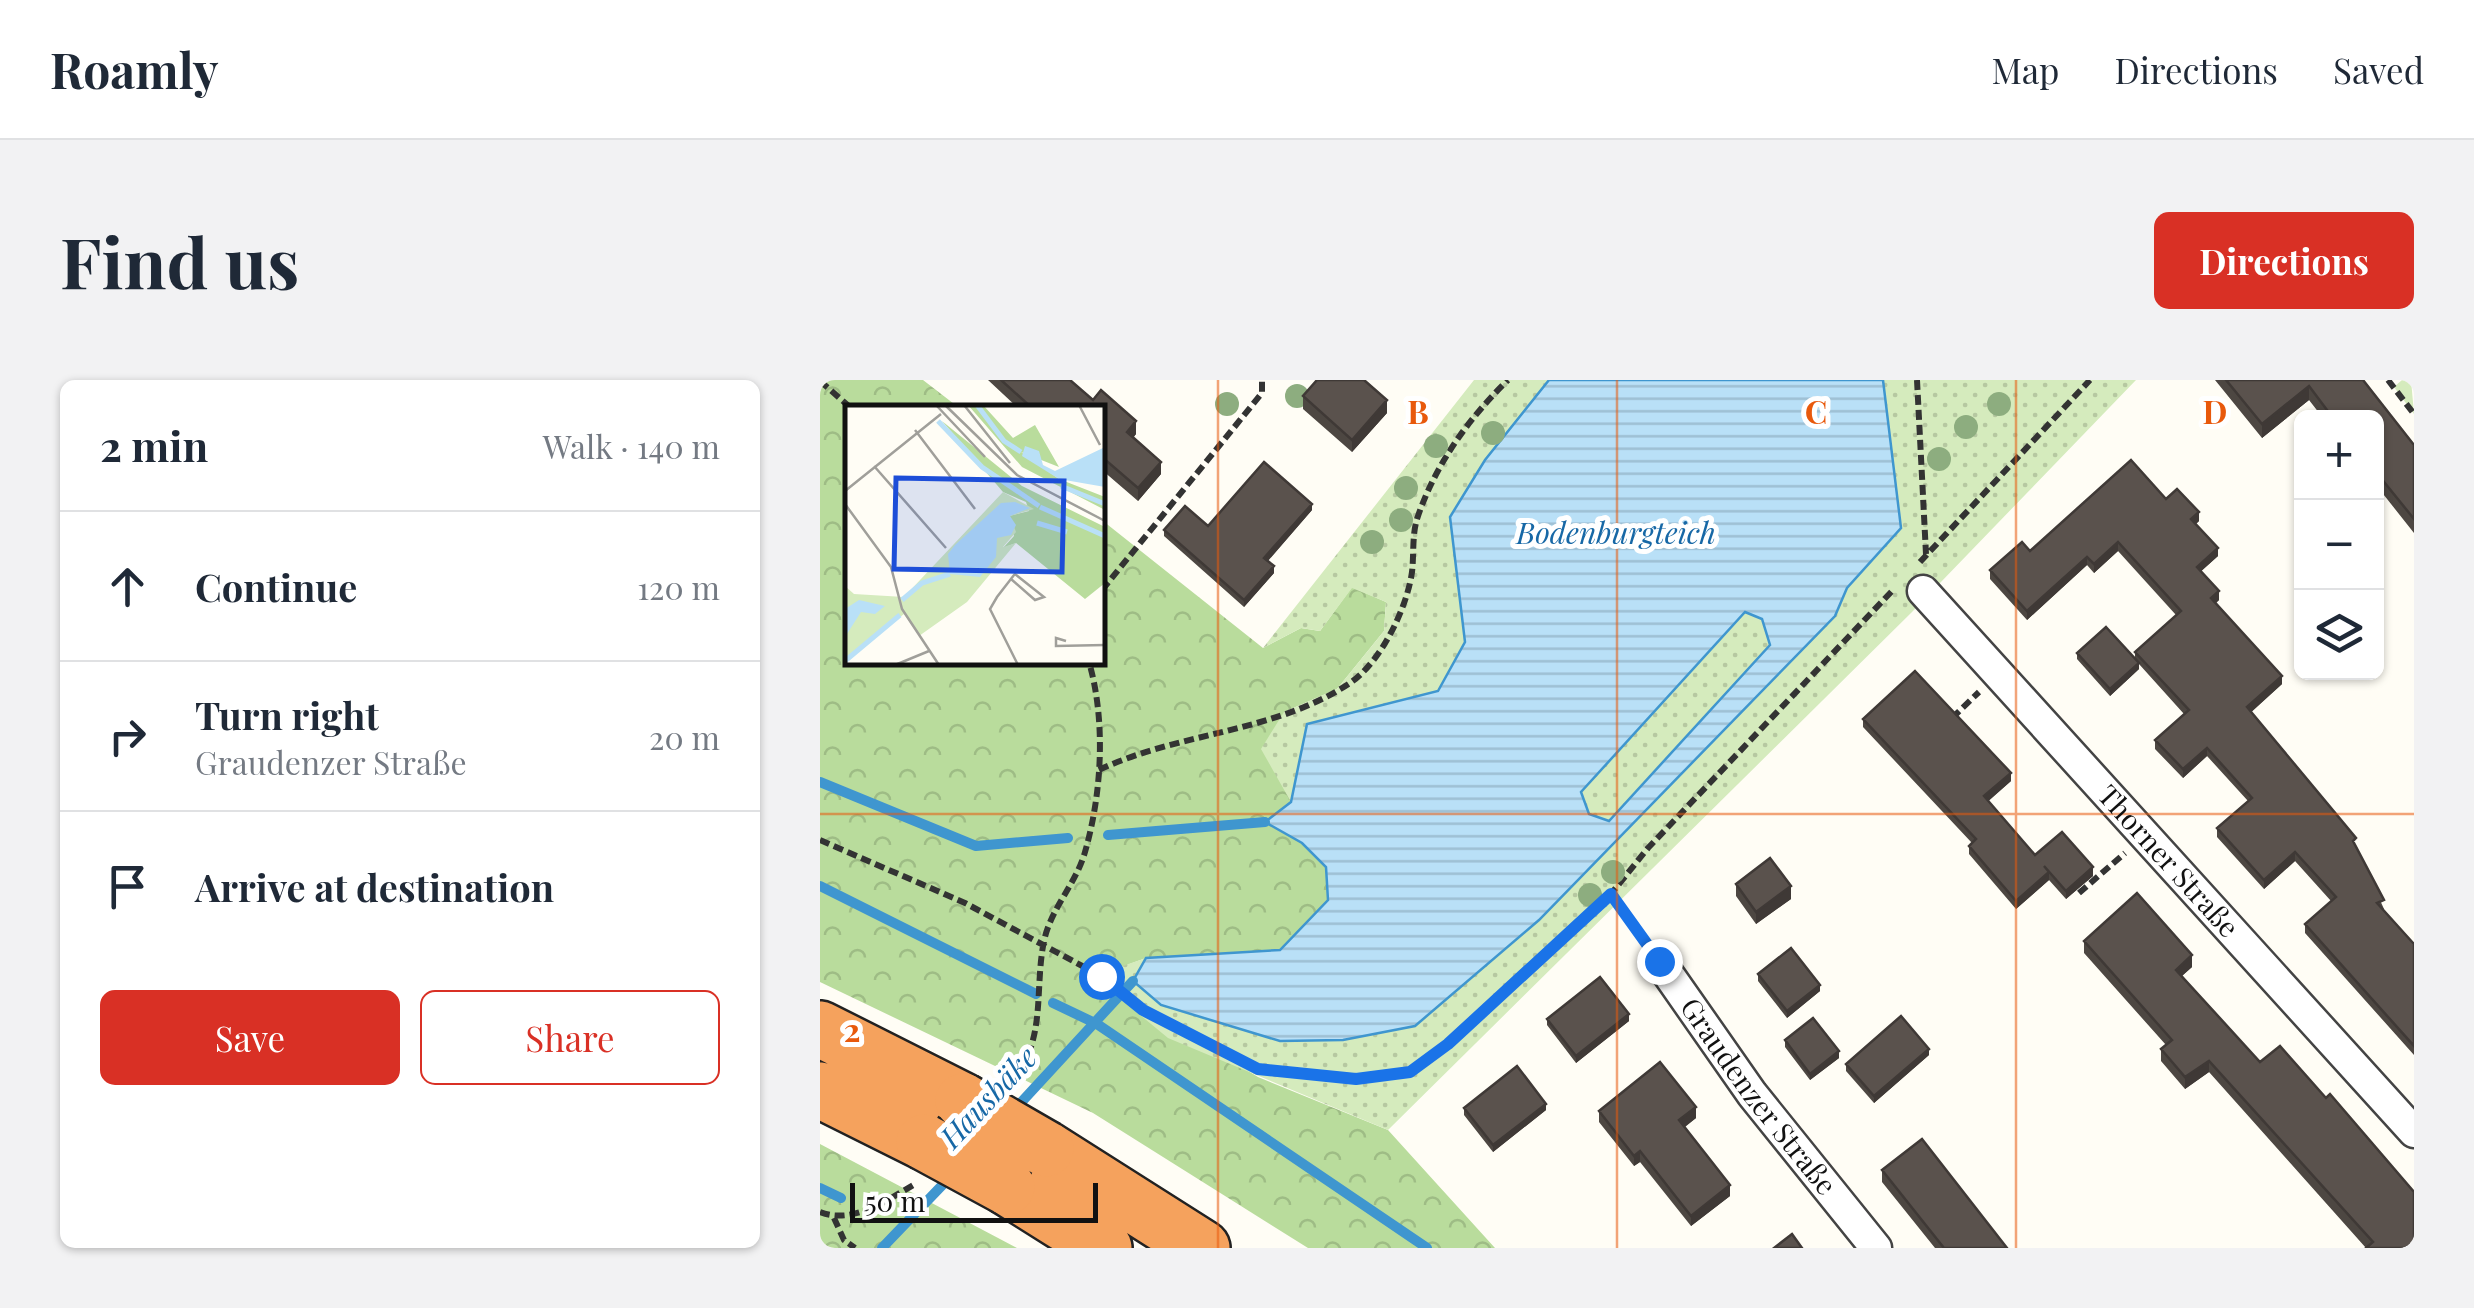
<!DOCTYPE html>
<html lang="en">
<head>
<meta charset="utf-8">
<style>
	body { margin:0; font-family:"Playfair Display",serif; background:#f2f2f3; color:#1f2937 }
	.controls { position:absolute; right:30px; top:30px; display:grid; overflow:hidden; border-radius:15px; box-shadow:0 2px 8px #0004 }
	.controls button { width:90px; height:90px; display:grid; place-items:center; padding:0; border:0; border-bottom:2px solid #e0e1e3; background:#fff; color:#1f2937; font:50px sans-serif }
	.scale { position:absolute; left:30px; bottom:25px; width:248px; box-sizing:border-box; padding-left:10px; border:5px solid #111; border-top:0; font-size:28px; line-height:35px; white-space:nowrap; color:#111; -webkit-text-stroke:8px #fff; paint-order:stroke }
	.stop { position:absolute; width:30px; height:30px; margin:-22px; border:8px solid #1a73e8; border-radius:50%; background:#fff }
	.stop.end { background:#1a73e8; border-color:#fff; box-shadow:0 2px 10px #0008 }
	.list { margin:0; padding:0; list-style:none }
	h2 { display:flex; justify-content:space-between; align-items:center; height:130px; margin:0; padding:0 40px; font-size:42px }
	h2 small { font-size:32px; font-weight:400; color:#747a83 }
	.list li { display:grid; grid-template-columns:65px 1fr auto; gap:30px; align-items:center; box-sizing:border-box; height:150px; padding:0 40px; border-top:2px solid #e0e1e3 }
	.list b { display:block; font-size:38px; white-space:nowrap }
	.list p { margin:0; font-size:32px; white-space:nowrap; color:#747a83 }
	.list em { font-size:32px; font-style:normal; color:#747a83 }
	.actions { display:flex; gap:20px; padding:30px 40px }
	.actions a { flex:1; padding:22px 0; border:2px solid #d93025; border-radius:15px; text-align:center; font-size:35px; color:#d93025 }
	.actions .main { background:#d93025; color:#fff }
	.icon { flex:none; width:55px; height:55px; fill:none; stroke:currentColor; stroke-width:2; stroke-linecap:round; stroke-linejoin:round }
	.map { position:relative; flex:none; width:1594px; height:868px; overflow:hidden; border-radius:15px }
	header { display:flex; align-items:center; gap:60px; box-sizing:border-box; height:140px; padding:0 50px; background:#fff; border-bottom:2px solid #e0e1e3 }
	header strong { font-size:48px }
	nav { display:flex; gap:55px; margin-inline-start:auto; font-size:35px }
	.intro { display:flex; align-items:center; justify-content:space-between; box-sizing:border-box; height:240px; padding:0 60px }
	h1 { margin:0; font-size:70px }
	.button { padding:25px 45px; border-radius:15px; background:#d93025; color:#fff; font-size:35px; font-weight:700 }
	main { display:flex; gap:60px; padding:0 60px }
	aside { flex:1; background:#fff; border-radius:15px; box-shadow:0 2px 8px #0004 }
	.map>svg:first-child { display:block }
	.grass { fill:#d5ebbd }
	.forest { fill:url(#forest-crowns) }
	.park { fill:url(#park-dots) }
	.water { fill:url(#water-rules); stroke:#3f96cf; stroke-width:2.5; fill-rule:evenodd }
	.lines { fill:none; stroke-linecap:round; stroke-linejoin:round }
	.stream { stroke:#3f96cf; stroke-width:10 }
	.street-casing { stroke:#444; stroke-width:35 }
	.highway-casing { stroke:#222; stroke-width:60 }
	.path { stroke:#333; stroke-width:6; stroke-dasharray:10 5; stroke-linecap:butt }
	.street { stroke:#fff; stroke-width:30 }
	.highway { stroke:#f5a25d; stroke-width:55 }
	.highway-bridge-casing { stroke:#222; stroke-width:60; stroke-linecap:butt }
	.highway-bridge { stroke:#f5a25d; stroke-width:55 }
	.tree { fill:#8dad7f }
	.wall { fill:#4d4742 }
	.shaded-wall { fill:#3f3936 }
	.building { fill:#5a524d; stroke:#3f3936; stroke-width:2.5 }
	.route { stroke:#1a73e8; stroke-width:12 }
	.grid { fill:none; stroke:#e8590c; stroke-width:2.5; stroke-opacity:0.55 }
	.labels { text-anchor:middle; stroke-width:10; stroke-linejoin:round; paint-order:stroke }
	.street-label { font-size:28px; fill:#111; stroke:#fff }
	.water-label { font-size:30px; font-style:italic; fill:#1768a6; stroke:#fff }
	.inset-river { fill:none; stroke:#b9e0f7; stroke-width:5 }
	.inset-road { fill:none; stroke:#a09f9a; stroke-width:2.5 }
	.view { fill:#1d4ed8; fill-opacity:0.15; stroke:#1d4ed8; stroke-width:5 }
	.inset-edge { fill:none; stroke:#111; stroke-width:5 }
	.grid-label { font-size:32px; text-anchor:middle; font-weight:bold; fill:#e8590c; stroke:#fff; stroke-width:10; stroke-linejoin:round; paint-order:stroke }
</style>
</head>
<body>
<header>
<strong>Roamly</strong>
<nav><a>Map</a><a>Directions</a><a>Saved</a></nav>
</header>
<div class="intro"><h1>Find us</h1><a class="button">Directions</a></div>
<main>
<aside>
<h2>2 min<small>Walk · 140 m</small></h2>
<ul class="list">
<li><svg class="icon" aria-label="ahead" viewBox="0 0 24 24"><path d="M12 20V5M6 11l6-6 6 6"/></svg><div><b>Continue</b></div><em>120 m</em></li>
<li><svg class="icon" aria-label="right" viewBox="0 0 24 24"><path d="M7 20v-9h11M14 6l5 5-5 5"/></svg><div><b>Turn right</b><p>Graudenzer Straße</p></div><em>20 m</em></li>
<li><svg class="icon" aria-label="arrive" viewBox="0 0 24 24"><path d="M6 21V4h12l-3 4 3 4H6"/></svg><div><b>Arrive at destination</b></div></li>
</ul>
<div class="actions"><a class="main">Save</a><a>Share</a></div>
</aside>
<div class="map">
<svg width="1594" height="868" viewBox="0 0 1594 868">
	<defs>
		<pattern id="forest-crowns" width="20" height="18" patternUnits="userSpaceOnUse" patternTransform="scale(2.5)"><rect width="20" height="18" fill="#b9dc9c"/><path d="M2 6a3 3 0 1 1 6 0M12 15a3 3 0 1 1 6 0" fill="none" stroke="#9ebc85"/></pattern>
		<pattern id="park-dots" width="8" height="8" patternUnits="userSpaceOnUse" patternTransform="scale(2.5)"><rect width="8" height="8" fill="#d5ebbd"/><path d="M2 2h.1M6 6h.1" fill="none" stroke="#b6c8a1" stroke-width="1.8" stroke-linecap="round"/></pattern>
		<pattern id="water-rules" width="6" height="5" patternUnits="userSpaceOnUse" patternTransform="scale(2.5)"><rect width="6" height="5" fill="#b9e0f7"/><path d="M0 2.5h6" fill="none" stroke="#9ebfd3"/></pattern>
	</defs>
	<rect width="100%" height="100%" fill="#fffdf5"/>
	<!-- grass -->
	<path class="grass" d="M 1582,0 L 1591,0 L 1594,34 L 1574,7 Z"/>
	<!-- forest -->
	<path class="forest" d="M 0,0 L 103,0 L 138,27 L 28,28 L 28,282 L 282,282 L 283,141 L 443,268 L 481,248 L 500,251 L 532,207 L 566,222 L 564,251 L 517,309 L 464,332 L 471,422 L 445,442 L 482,463 L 507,487 L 508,520 L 460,570 L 326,578 L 274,597 L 438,697 L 568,750 L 675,868 L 488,868 L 273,733 L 0,602 Z
		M 0,764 L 197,868 L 0,868 Z"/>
	<!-- park -->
	<path class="park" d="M 654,0 L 1316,0 L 1092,232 L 568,750 L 348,658 L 273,596 L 326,578 L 460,570 L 508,520 L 506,487 L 482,463 L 445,442 L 471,422 L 441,369 L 464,332 L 517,309 L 564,251 L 566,222 L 532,208 L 500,251 L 481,248 L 443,268 Z"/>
	<!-- water -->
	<path class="water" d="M 729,0 L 1063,0 L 1081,148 L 1027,208 L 1015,236 L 719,540 L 595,646 L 523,660 L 460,661 L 341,625 L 313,601 L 326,578 L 460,570 L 508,520 L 506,487 L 482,463 L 445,442 L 471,422 L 487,344 L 618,311 L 645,262 L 630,137 L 665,80 ZM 925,232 L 942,239 L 950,265 L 789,441 L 769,434 L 761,412 Z"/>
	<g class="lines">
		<!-- stream -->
		<path class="stream" d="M 0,402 L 156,466 L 248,458
			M 288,455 L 445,442
			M 0,506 L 216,614
			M 233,623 L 277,644 L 607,868
			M 195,729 L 313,601
			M 0,808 L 21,818
			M 62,868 L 131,796"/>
		<defs>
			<g id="street">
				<path id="s1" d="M 1103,211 L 1594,752"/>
				<path id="s2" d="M 839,581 L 932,714 L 1056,868"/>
			</g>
			<path id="highway" d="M 0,649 L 143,721
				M 0,710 L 104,762
				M 226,769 L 382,868
				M 187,807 L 284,868"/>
		</defs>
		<!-- street casing -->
		<use href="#street" class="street-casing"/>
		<!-- highway casing -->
		<use href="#highway" class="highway-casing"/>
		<!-- path -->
		<path class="path" d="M 1097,0 L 1106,174
			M 1568,0 L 1594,34
			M 0,1 L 31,28
			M 1100,182 L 1270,0
			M 282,210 L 442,13 L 442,0
			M 1132,338 L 1159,312
			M 279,390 C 359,352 455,353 530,303 C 561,282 587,228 592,192 C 594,175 592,155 597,139 C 615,85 648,39 688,0
			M 0,460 L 145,523 L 281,596 L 323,630 L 437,689 L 536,699 L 590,692 L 628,665 L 791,514 L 828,468 L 1074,209
			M 1259,513 L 1305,473
			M 791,514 L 823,559
			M 192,700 C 227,661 214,609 224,561 C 231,528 256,504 265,472 C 282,413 286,341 269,282
			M 0,832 C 33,845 67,820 95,804
			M 14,838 L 24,860 L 35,868"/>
		<!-- street -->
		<use href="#street" class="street"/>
		<!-- highway -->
		<use href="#highway" class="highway"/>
		<defs>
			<path id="highway-bridge" d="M 143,721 L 226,769
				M 104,762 L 187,807"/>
		</defs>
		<!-- highway-bridge casing -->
		<use href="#highway-bridge" class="highway-bridge-casing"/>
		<!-- highway-bridge -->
		<use href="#highway-bridge" class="highway-bridge"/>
	</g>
	<!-- trees -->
	<g class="tree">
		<circle cx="477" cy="16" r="12"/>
		<circle cx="407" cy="24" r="12"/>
		<circle cx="1179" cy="24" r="12"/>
		<circle cx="1146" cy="47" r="12"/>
		<circle cx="673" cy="53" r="12"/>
		<circle cx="616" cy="66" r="12"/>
		<circle cx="1119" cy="79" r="12"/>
		<circle cx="586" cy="108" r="12"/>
		<circle cx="581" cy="140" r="12"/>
		<circle cx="552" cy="162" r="12"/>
		<circle cx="793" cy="492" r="12"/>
		<circle cx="770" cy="515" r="12"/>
	</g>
	<!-- wall -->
	<path class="wall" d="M 168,0 L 250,0 L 273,20 L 281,10 L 316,41 L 316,54 L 313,58 L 341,82 L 341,94 L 318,121 L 282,90 L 282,28 L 198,28 Z
		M 1395,0 L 1543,0 L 1594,65 L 1594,153 L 1556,105 L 1556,38 L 1503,38 L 1489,20 L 1442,58 Z
		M 483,16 L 567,33 L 532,72 L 483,29 Z
		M 1346,119 L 1379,141 L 1376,144 L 1398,176 L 1381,191 L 1399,220 L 1396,223 L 1462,304 L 1431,332 L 1536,467 L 1564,529 L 1563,529 L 1594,564 L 1594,675 L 1485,553 L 1485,544 L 1511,521 L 1475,481 L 1444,509 L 1397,457 L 1397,448 L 1428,421 L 1387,376 L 1363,398 L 1335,369 L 1335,360 L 1364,334 L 1319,284 L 1319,289 L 1290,316 L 1257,279 L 1257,273 L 1315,279 L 1315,272 L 1356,235 L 1298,171 L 1274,193 L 1267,185 L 1207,240 L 1170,199 L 1170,190 L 1210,171 Z
		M 492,130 L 448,181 L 454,193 L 424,227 L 344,156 L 344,150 L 388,146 Z
		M 1043,339 L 1191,401 L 1168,421 L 1215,475 L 1273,496 L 1246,519 L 1229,500 L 1196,529 L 1149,474 L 1149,466 L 1152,463 L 1043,347 Z
		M 916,504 L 971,519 L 936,544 L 916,516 Z
		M 1264,561 L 1372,587 L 1362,596 L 1594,868 L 1546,868 L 1389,692 L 1365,709 L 1341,681 L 1341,669 L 1346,665 L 1264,573 Z
		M 938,594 L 1000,611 L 967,638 L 938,601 Z
		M 727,639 L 809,641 L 756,683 L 727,645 Z
		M 965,660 L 1019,678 L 990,700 L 965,667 Z
		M 1109,675 L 1054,723 L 1026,691 L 1026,684 Z
		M 644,728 L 726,730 L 673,772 L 644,735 Z
		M 779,731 L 876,738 L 865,747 L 910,816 L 871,846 L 820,782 L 814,786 L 779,742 Z
		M 1062,790 L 1187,868 L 1115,868 L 1062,802 Z"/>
	<!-- shaded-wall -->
	<path class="shaded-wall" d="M 1489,6 L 1489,20 L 1442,58 L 1442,44 Z
		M 567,20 L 567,33 L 532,72 L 532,60 Z
		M 316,41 L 316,54 L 307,65 L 307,52 Z
		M 341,82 L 341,94 L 318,121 L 318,108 Z
		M 492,124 L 492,130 L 444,185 L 444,178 Z
		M 1379,132 L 1379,141 L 1371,148 L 1371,139 Z
		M 1298,162 L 1298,171 L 1274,193 L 1274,184 Z
		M 1398,168 L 1398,176 L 1377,195 L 1377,187 Z
		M 1267,177 L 1267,185 L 1207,240 L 1207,231 Z
		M 454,186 L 454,193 L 424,227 L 424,220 Z
		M 1399,211 L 1399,220 L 1391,227 L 1391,218 Z
		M 1319,283 L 1319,289 L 1290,316 L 1290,309 Z
		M 1462,296 L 1462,304 L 1427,336 L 1427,327 Z
		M 1387,368 L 1387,376 L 1363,398 L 1363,389 Z
		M 1191,393 L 1191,401 L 1164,425 L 1164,416 Z
		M 1475,472 L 1475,481 L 1444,509 L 1444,500 Z
		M 1273,487 L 1273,496 L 1246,519 L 1246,511 Z
		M 1229,492 L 1229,500 L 1196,529 L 1196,521 Z
		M 971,506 L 971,519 L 936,544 L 936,532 Z
		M 1372,575 L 1372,587 L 1356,601 L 1356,590 Z
		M 1000,605 L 1000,611 L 967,638 L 967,631 Z
		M 809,634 L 809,641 L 756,683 L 756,676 Z
		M 1109,669 L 1109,675 L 1054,723 L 1054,716 Z
		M 1019,671 L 1019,678 L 990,700 L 990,694 Z
		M 1389,681 L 1389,692 L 1365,709 L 1365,697 Z
		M 726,724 L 726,730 L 673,772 L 673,765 Z
		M 876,727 L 876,738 L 859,751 L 859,740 Z
		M 820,771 L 820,782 L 814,786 L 814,776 Z
		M 910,805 L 910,816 L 871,846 L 871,836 Z"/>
	<!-- building -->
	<path class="building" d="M 181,0 L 250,0 L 273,20 L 281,10 L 316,41 L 307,52 L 341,82 L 318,108 L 282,77 L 282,28 L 225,28 L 222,25 L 220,28 L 212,28 Z
		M 497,0 L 544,0 L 567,20 L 532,60 L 483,16 Z
		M 1406,0 L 1543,0 L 1594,65 L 1594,139 L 1556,92 L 1556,38 L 1513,38 L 1489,6 L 1442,44 Z
		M 1311,80 L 1346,119 L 1357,109 L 1379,132 L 1371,139 L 1398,168 L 1377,187 L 1399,211 L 1391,218 L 1462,296 L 1427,327 L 1536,458 L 1533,461 L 1564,520 L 1557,523 L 1594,564 L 1594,666 L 1485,544 L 1516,517 L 1475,472 L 1444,500 L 1397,448 L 1432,418 L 1387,368 L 1363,389 L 1335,360 L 1369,330 L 1315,272 L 1361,231 L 1298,162 L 1274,184 L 1267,177 L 1207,231 L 1170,190 L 1202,162 L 1210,171 Z
		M 444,82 L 492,124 L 444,178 L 454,186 L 424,220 L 344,150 L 365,126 L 388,146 Z
		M 1286,247 L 1319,283 L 1290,309 L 1257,273 Z
		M 1095,291 L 1191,393 L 1164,416 L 1215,475 L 1242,452 L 1273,487 L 1246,511 L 1224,486 L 1229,492 L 1196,521 L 1149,466 L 1156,459 L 1043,339 Z
		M 950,478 L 971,506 L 936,532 L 916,504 Z
		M 1317,513 L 1372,575 L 1356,590 L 1440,682 L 1460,666 L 1506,718 L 1510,714 L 1594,812 L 1594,868 L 1546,868 L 1553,862 L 1389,681 L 1365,697 L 1341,669 L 1352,660 L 1264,561 Z
		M 971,568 L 1000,605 L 967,631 L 938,594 Z
		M 780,597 L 809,634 L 756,676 L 727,639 Z
		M 1081,636 L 1109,669 L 1054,716 L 1026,684 Z
		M 993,638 L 1019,671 L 990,694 L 965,660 Z
		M 840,682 L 876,727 L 859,740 L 910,805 L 871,836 L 820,771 L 814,776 L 779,731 Z
		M 697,686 L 726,724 L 673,765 L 644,728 Z
		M 1102,759 L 1187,868 L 1124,868 L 1062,790 Z
		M 972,854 L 982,868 L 954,868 Z"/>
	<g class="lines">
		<!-- route -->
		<path class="route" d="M 281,596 L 323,630 L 438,689 L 536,699 L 590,692 L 628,664 L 791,514 L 839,581"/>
	</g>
	<!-- grid -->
	<path class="grid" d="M 398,0 L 398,868M 797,0 L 797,868M 1196,0 L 1196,868M 0,434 L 1594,434"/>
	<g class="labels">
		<!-- street labels -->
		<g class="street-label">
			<text dy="10" stroke="none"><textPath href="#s1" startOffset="365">Thorner Straße</textPath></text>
			<text dy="10" stroke="none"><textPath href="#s2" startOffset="168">Graudenzer Straße</textPath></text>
		</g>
		<!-- water labels -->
		<g class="water-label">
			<text x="796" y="164">Bodenburgteich</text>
			<text transform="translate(169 718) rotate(-47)" y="10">Hausbäke</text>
		</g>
	</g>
	<!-- overview -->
	<g transform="translate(25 25)">
		<rect width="260" height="260" fill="#fffdf5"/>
		<path d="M 123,0 L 138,0 L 168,33 L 190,20 L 214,62 L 176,47 L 214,74 L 260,92 L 260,105 L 177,62 ZM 97,16 L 177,81 L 260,122 L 260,178 L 240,194 L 171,138 L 158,143 L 169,131 L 164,111 L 184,106 L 181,97 L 158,87 Z" fill="#b9dc9c"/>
		<path d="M 158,87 L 189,104 L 165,111 L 171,127 L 158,142 L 171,138 L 122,197 L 74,231 L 59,209 L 0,255 L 0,181 L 9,189 L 59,192 Z" fill="#d5ebbd"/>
		<path d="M 180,41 L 194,46 L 198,60 L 210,66 L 260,42 L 260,82 L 214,74 L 177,51 ZM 170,97 L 185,103 L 165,111 L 171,120 L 166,130 L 152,133 L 151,152 L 135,172 L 105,169 L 103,149 L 110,140 L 156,98 ZM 14,195 L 40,201 L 30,209 L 16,207 L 0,232 L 0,204 Z" fill="#b9e0f7"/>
		<path class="inset-river" d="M 132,0 L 159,36 L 176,47M 93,16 L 137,62 L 194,101M 216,81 L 260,99M 195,102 L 260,131M 192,118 L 222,127M 57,195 L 77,178 L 105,169M 0,256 L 55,210"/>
		<path class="inset-road" d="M 91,0 L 140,52M 100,0 L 172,70 L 260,116M 119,0 L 165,58M 234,0 L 255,40M 70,25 L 130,104M 29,61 L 101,143M 0,86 L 96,9M 0,99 L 46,162 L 57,204 L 94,260M 166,174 L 190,195 L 199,192 L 170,169 L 169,170 L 152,192 L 145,204 L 173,260M 221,236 L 211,233 L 211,241 L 260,240M 50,260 L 84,246"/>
		<path class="view" d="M 51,73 L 219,76 L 217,167 L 49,164 Z"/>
		<rect width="260" height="260" class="inset-edge"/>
	</g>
	<g class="grid-label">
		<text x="598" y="44">B</text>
		<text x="996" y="44">C</text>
		<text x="1395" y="44">D</text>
		<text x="32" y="662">2</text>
	</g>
</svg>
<div class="controls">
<button>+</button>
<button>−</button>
<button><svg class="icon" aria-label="layers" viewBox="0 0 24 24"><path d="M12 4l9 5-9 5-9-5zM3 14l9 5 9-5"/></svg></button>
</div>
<div class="scale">50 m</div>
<div class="stop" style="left:281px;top:596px"></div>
<div class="stop end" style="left:839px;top:581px"></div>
</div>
</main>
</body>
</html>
